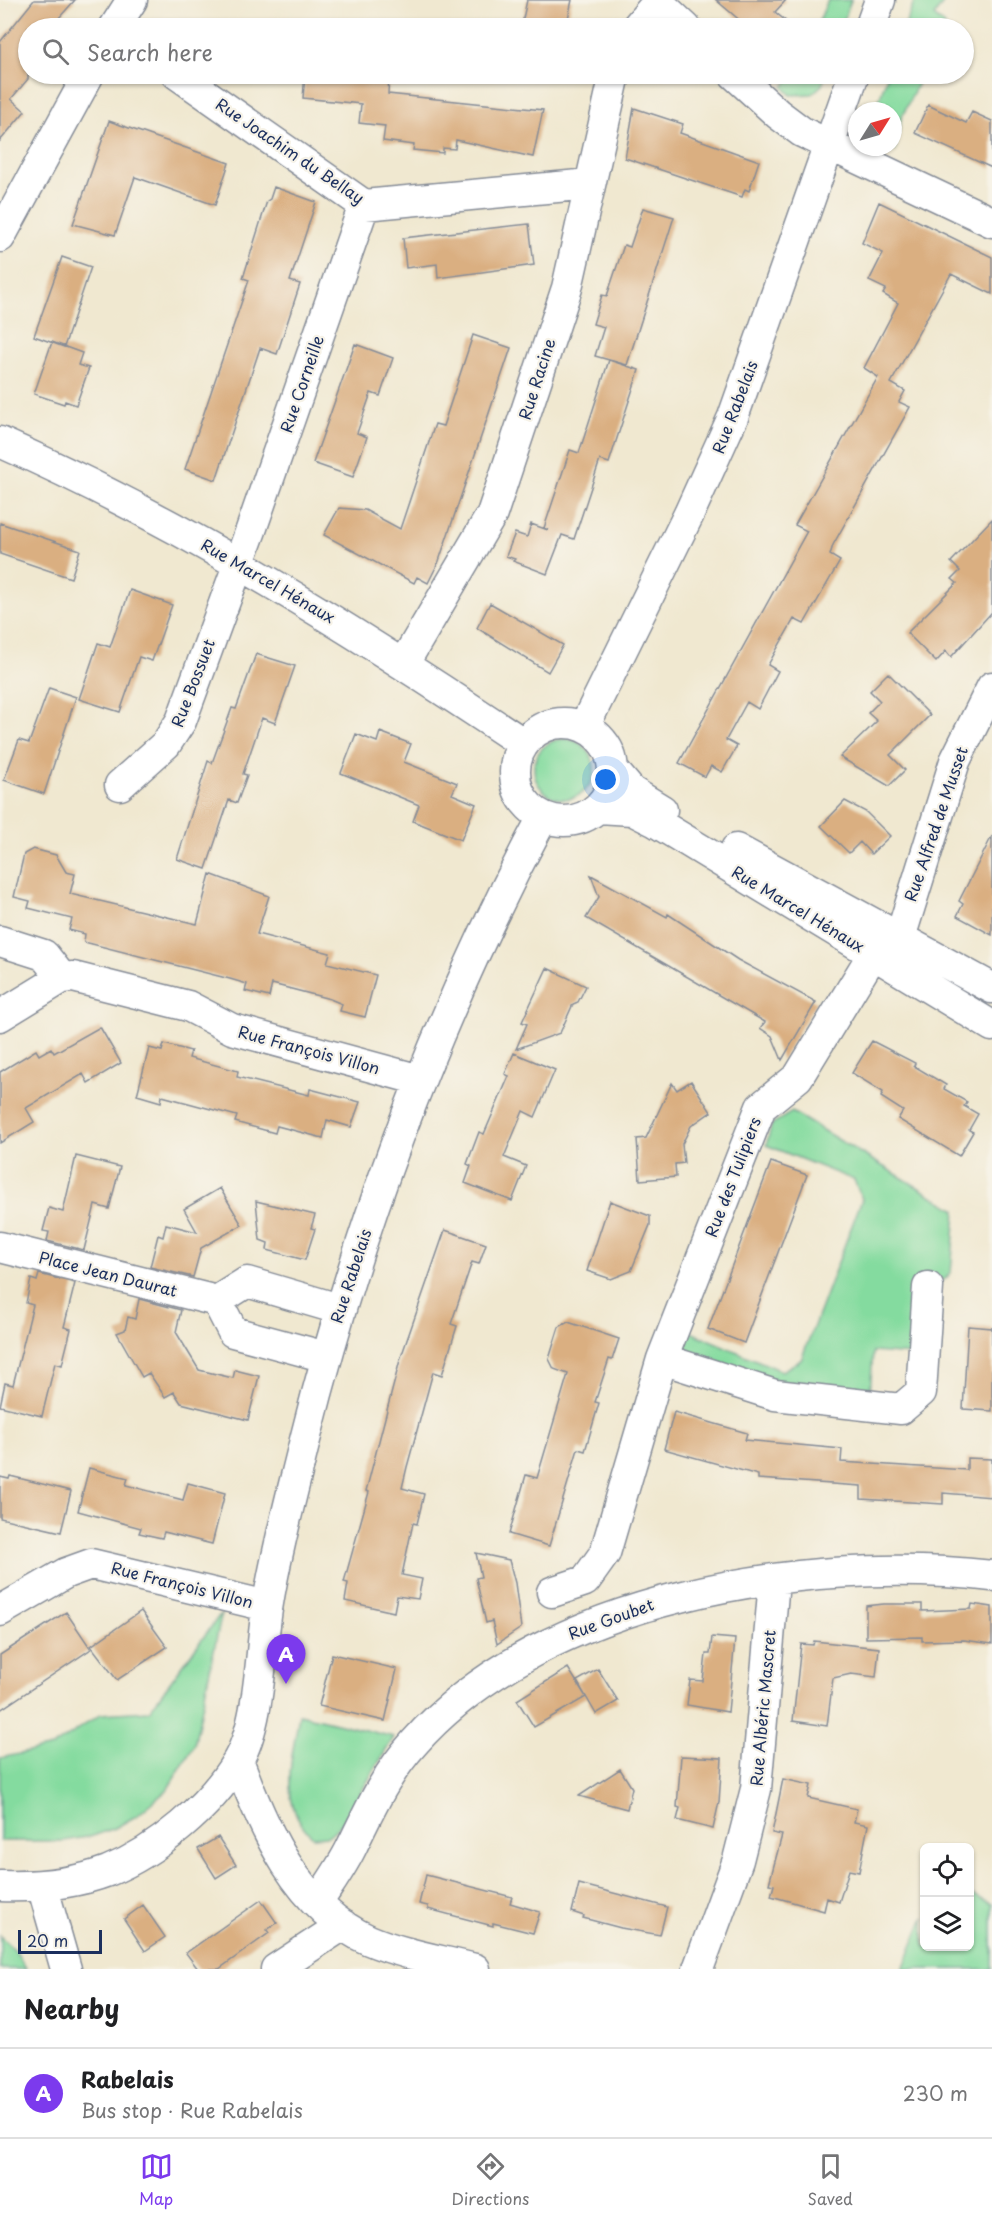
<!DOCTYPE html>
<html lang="en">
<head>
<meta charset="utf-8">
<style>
	body { margin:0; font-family:"Playpen Sans",sans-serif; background:#f2f2f2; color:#202124 }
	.controls { position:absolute; right:18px; bottom:18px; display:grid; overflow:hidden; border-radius:9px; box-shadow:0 2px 4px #0004 }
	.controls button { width:54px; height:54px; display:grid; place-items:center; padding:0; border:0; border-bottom:2px solid #e0e0e0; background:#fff; color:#202124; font:30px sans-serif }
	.compass { position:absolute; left:848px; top:102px; width:54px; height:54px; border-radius:50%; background:#fff; box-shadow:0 2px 4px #0004; rotate:53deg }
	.scale { position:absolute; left:18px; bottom:15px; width:84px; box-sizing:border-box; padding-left:6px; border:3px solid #1b2f5e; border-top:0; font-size:16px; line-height:21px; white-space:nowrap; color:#1b2f5e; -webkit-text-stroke:4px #f7f3e8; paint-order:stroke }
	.you { position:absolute; left:606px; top:780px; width:21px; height:21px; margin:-15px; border:4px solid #fff; border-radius:50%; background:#1a73e8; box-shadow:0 0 0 9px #1a73e833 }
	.badge { display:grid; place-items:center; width:39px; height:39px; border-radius:50%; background:#7c3aed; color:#fff; font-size:20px; font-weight:700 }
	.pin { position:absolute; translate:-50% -50px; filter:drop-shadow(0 2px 3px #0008) }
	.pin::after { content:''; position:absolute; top:32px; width:21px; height:18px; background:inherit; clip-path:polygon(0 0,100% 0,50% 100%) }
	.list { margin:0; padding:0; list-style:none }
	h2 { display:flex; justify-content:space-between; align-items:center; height:78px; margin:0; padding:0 24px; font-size:26px }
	h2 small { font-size:20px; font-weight:400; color:#757577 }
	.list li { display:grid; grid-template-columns:39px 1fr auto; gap:18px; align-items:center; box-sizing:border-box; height:90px; padding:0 24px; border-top:2px solid #e0e0e0 }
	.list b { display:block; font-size:22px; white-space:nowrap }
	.list p { margin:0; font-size:20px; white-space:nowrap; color:#757577 }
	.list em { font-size:20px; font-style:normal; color:#757577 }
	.icon { flex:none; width:33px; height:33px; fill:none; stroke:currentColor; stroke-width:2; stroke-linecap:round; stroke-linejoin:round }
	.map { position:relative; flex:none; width:992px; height:1969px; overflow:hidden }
	.search { position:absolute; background:#fff; box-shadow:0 2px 4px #0004; left:18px; right:18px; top:18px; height:66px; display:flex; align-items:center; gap:15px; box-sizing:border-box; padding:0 21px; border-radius:33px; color:#757577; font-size:22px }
	.sheet { height:168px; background:#fff }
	nav { display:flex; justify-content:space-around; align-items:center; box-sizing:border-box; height:84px; border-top:2px solid #e0e0e0; background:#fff; font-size:16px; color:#757577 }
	nav a { display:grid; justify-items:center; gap:3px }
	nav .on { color:#7c3aed }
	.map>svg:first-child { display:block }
	.green { fill:#84db9f; stroke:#50857e; stroke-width:1.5 }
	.building { fill:#daaf81 }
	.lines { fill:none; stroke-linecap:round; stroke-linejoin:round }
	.minor-casing { stroke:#868c97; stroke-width:33 }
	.minor { stroke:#fff; stroke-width:30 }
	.labels { text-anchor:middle; stroke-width:4.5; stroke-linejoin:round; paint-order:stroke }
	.street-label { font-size:16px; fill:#1b2f5e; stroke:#f7f3e8 }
</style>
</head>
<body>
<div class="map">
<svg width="992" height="1969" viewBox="0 0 992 1969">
	<rect width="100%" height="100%" fill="#f7f3e8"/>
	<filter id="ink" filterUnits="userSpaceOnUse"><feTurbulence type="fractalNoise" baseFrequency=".0167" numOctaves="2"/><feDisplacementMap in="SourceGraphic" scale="12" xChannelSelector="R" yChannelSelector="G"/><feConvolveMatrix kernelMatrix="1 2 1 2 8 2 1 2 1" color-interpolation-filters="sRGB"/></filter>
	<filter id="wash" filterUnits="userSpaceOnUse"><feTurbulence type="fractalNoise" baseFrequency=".008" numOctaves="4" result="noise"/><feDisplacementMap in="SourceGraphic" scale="24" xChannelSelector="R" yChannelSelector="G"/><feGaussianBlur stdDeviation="1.35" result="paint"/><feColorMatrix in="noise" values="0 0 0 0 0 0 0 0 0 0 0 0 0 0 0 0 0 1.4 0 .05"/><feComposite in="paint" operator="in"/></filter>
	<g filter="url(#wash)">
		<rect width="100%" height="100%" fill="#f0e8d0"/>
		<!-- green -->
		<path class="green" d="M 828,0 L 851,0 L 841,28 L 816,28 Z
			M 915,0 L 945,0 L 934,16 L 945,25 L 944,28 L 904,28 Z
			M 795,74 L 826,74 L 822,85 L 812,94 L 791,95 L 783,87 Z
			M 888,74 L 922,74 L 901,119 L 895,151 L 889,147 L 893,147 L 893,111 L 875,111 Z
			M534 769a30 30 0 1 1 60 0a30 30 0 1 1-60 0Z
			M 792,1112 L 956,1210 L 951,1273 L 944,1280 L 917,1277 L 912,1355 L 873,1352 L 870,1394 L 781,1383 L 693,1354 L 679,1343 L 684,1329 L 782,1371 L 801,1360 L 862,1199 L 854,1180 L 766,1145 L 772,1124 Z
			M 222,1612 L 194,1746 L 167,1790 L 138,1815 L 115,1828 L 93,1836 L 63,1841 L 0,1841 L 0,1758 L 52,1747 L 101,1714 L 149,1711 Z
			M 299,1714 L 394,1737 L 342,1824 L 328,1836 L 313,1837 C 276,1804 293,1757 299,1714 Z
			M 970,1894 L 992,1904 L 992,1969 L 903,1969 L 924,1917 L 924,1946 L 970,1946 Z
			M 0,1936 L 16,1952 L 26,1969 L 0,1969 Z"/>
		<g id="blocks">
			<!-- building -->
			<path class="building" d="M 34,0 L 75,0 L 50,28 L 28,28 L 28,79 L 11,99 L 25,111 L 0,141 L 0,42 Z
				M 527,0 L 572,0 L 566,28 L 521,28 Z
				M 716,0 L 786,0 L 775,12 L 794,28 L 749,28 Z
				M 305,74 L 389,76 L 388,94 L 543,110 L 533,157 L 456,140 L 455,149 L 443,148 L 443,153 L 413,150 L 414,145 L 383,141 L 385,126 L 359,123 L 361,104 L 303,98 Z
				M 928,105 L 966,123 L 972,112 L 992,121 L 992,168 L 915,133 Z
				M 634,108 L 683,124 L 680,133 L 759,161 L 749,191 L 745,189 L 742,197 L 625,158 Z
				M 109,121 L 229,163 L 215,205 L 135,177 L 115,235 L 73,224 Z
				M 274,187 L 316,202 L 290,281 L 300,284 L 277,354 L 260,348 L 216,480 L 185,469 L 249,280 L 243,278 L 267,201 L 270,199 Z
				M 879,202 L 992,257 L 992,294 L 951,274 L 891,383 L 905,391 L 899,402 L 910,407 L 833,545 L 830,555 L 840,561 L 804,624 L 794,619 L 768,665 L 778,671 L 758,709 L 747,702 L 726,740 L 737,746 L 722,772 L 711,766 L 705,777 L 679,763 L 807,531 L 795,525 L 878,377 L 864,368 L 898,303 L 883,294 L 886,289 L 869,281 L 883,253 L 862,243 Z
				M 643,208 L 674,217 L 627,365 L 595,356 L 604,327 L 593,324 L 602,295 L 607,296 L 624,245 L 630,247 Z
				M 529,224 L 534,265 L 438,278 L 437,264 L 406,268 L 403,238 Z
				M 62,257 L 91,267 L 64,347 L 34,336 Z
				M 473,335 L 511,348 L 439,561 L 428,583 L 417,577 L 414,583 L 324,535 L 339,508 L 365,510 L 400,529 L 435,424 L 443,426 Z
				M 52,342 L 82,353 L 78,365 L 89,368 L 76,405 L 65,401 L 64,404 L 34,394 Z
				M 355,344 L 393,358 L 380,396 L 371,393 L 357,433 L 367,437 L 353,477 L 313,463 Z
				M 609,360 L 639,370 L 609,463 L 600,460 L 574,539 L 562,535 L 547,574 L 513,561 L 515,559 L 506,556 L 515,533 L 527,537 L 531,524 L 548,530 L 544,528 L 570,450 L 579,453 Z
				M 992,519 L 992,612 L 951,657 L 946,651 L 936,662 L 907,633 L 957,583 L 952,579 L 960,571 L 951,562 Z
				M 0,523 L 80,550 L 71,578 L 0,554 Z
				M 130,590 L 172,605 L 152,661 L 139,657 L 120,712 L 79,699 L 98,643 L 110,647 Z
				M 490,603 L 563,645 L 548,672 L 477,628 Z
				M 256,654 L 295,666 L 275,723 L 262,718 L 243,774 L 247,775 L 237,803 L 229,800 L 206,869 L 177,859 L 208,761 L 212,763 L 232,708 L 236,709 Z
				M 888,673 L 930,715 L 890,755 L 905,770 L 889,786 L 840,757 L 877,721 L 868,713 L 880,701 L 870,691 Z
				M 49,688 L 76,697 L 44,794 L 4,780 L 19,740 L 29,743 Z
				M 380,732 L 411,744 L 404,762 L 457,783 L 452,794 L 476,804 L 461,840 L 413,821 L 419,805 L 341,773 L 356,734 L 377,742 Z
				M 845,801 L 866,812 L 890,836 L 871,854 L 860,842 L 849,853 L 821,826 Z
				M 992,836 L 992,935 L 957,916 L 963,904 L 959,901 Z
				M 33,849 L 56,855 L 66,872 L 75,874 L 70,894 L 197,924 L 210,874 L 269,896 L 257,934 L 330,953 L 327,963 L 376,975 L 365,1017 L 340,1011 L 342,1004 L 330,999 L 272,984 L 269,997 L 245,991 L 247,984 L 230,979 L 84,942 L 85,934 L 69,930 L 72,919 L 28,908 L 30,901 L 14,897 L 24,854 Z
				M 591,875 L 667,917 L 668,914 L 738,960 L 816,1002 L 782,1060 L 772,1036 L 760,1028 L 765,1022 L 586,918 L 599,897 Z
				M 547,968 L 586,986 L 578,1002 L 573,1004 L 560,1033 L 516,1049 L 527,1024 L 522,1022 Z
				M 100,1027 L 121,1063 L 88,1083 L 83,1074 L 26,1108 L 34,1122 L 0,1143 L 0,1072 L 36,1050 L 39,1055 L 51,1048 L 54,1053 Z
				M 872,1041 L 915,1063 L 914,1066 L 946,1085 L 944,1089 L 967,1102 L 964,1106 L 978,1114 L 969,1130 L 973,1132 L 959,1156 L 898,1119 L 903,1111 L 881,1097 L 883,1092 L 852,1073 Z
				M 164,1044 L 191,1051 L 189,1058 L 238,1071 L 237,1077 L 309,1095 L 310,1089 L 360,1102 L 351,1127 L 327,1120 L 323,1138 L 277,1126 L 275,1133 L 235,1122 L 237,1116 L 162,1096 L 161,1102 L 137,1095 L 149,1048 L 162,1051 Z
				M 514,1053 L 555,1070 L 535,1117 L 523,1111 L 504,1157 L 526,1166 L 512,1201 L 465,1183 L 471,1166 L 467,1164 L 479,1132 L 484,1134 L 509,1076 L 505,1074 Z
				M 691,1081 L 711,1112 L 691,1126 L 682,1144 L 684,1163 L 675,1164 L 676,1177 L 640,1180 L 637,1139 L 646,1138 L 672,1083 L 677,1090 Z
				M 76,1156 L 120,1167 L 109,1209 L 95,1205 L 84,1250 L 47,1241 L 49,1232 L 43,1231 L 49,1208 L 63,1212 Z
				M 771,1162 L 807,1175 L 744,1343 L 708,1329 Z
				M 220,1188 L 242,1225 L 201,1248 L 193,1277 L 150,1267 L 158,1235 L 163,1237 L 166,1224 L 197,1232 L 184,1209 Z
				M 256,1201 L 315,1215 L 311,1228 L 315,1229 L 305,1260 L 267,1250 L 268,1243 L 260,1240 Z
				M 610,1201 L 650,1216 L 650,1225 L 631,1271 L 611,1279 L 587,1271 Z
				M 445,1230 L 486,1244 L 479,1264 L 472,1262 L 451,1324 L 457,1326 L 442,1375 L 433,1372 L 407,1467 L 402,1488 L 424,1494 L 417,1524 L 413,1523 L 402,1575 L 422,1579 L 418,1599 L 397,1596 L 394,1612 L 345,1601 L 348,1583 L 344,1582 L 369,1492 L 366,1491 L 400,1360 Z
				M 39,1274 L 75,1283 L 64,1327 L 71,1329 L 62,1365 L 55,1363 L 42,1416 L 0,1406 L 5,1383 L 13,1385 L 33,1305 L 26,1303 L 31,1279 L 37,1281 Z
				M 139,1299 L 181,1310 L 176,1332 L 199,1370 L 233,1378 L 235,1370 L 259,1376 L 248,1420 L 181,1403 L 174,1392 L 165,1397 L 149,1373 L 142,1377 L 117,1333 L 125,1330 L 128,1317 L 135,1319 Z
				M 568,1322 L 619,1339 L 612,1360 L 609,1359 L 595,1402 L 599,1403 L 585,1451 L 578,1449 L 549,1546 L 509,1534 L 526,1475 L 537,1478 L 568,1374 L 554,1369 L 549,1359 L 559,1327 Z
				M 968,1326 L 992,1328 L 992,1411 L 963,1409 Z
				M 674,1412 L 747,1433 L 745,1440 L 842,1449 L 841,1462 L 967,1470 L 967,1458 L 992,1459 L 992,1497 L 943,1493 L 943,1504 L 861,1499 L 861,1486 L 758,1479 L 758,1475 L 664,1449 Z
				M 89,1468 L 128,1478 L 126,1485 L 183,1500 L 188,1483 L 225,1493 L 212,1544 L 164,1532 L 162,1538 L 139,1533 L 141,1528 L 78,1511 Z
				M 10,1476 L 71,1491 L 61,1532 L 0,1518 L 0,1477 L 9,1479 Z
				M 476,1553 L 509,1560 L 515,1583 L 521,1628 L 497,1644 L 492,1621 L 486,1623 L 476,1578 L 481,1577 Z
				M 884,1604 L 922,1604 L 922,1611 L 971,1609 L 972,1604 L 992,1607 L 992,1644 L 964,1640 L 922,1641 L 922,1637 L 866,1638 L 866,1606 Z
				M 141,1611 L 167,1647 L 117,1680 L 91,1646 Z
				M 66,1612 L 91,1649 L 0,1710 L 0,1655 Z
				M 712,1637 L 735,1639 L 728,1712 L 687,1705 L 690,1680 L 703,1681 L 706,1654 L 710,1654 Z
				M 814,1641 L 879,1648 L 876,1677 L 851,1674 L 833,1678 L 827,1726 L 793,1721 L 801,1644 L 813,1645 Z
				M 332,1654 L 397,1669 L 385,1721 L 319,1706 Z
				M 568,1668 L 586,1697 L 534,1727 L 517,1700 Z
				M 598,1669 L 618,1701 L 596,1714 L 577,1681 Z
				M 681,1756 L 722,1758 L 719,1802 L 713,1829 L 677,1820 L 680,1808 L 677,1807 Z
				M 620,1769 L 632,1788 L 627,1809 L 579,1796 Z
				M 783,1779 L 811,1785 L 808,1798 L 857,1809 L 854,1822 L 868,1825 L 859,1872 L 849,1870 L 839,1902 L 827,1898 L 824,1911 L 771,1896 L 774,1885 L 769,1884 L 782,1835 L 772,1833 Z
				M 218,1837 L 236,1865 L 216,1878 L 198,1849 Z
				M 426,1875 L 512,1897 L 510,1903 L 540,1912 L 533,1933 L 493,1923 L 493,1926 L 428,1909 L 428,1906 L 419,1904 Z
				M 579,1884 L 667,1907 L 660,1935 L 621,1928 L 583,1918 L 584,1916 L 572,1912 Z
				M 261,1900 L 277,1923 L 267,1930 L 269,1933 L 219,1969 L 198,1969 L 186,1953 Z
				M 143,1905 L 165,1937 L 145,1951 L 124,1919 Z"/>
		</g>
	</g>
	<g filter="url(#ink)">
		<use href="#blocks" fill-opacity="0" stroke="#868c97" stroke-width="1.5"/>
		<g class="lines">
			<defs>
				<path id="minor" d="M 656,0 L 686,28
					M 114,28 L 132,0
					M 636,28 L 658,2
					M 870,28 L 880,0
					M 177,74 L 364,205 L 590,184
					M 734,74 L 778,114 L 802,132 L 992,222
					M 0,237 L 89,74
					M 0,442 C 186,524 355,631 524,744
					M 404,663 L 492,514 L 567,288 L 615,74
					M515 772a49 49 0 1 1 98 0a49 49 0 1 1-98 0Z
					M 584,727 L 689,514 L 733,417 L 854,74
					M 614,771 L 631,791 L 662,810
					M 120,785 L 166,744 L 181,721 L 251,530 L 364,205
					M 598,808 L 632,810 L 654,821 L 992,1026
					M 736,849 L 992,988
					M 0,941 L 44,955 L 62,978
					M 894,957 L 955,761 L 992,687
					M 0,1016 L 62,978 L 73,977 L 188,1006 L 232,1029 L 420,1080
					M 0,1247 L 217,1301
					M 326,1357 L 233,1332 L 217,1301 L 247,1282 L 339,1309
					M 662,1359 L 775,1395 L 901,1409 L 921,1392 L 928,1287
					M 552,1592 L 585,1581 L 605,1553 L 662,1359 L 761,1107 L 798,1077 L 873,954
					M 0,1611 L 66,1573 L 91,1564 L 267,1606
					M 238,1760 C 263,1828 298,1909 369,1940 C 402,1954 440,1960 475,1969
					M 42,1885 L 66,1969
					M 0,1886 C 36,1887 74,1884 108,1871 C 157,1851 211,1806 238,1760 C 261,1721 260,1648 268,1603 C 277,1548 292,1494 305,1440 C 359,1224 437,1014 543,817
					M 318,1902 C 330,1883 344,1864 353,1844 C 371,1807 386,1774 414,1743 C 544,1596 805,1555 992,1576
					M 276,1969 L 343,1925
					M 698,1969 L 738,1860 L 756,1789 L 774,1581"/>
			</defs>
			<!-- minor casing -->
			<use href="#minor" class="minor-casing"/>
			<!-- minor -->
			<use href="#minor" class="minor"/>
		</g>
	</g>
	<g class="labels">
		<!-- street labels -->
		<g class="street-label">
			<text transform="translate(290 151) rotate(34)" y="6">Rue Joachim du Bellay</text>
			<text transform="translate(537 379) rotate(-72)" y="6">Rue Racine</text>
			<text transform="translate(302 384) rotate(-71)" y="6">Rue Corneille</text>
			<text transform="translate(735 407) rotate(-69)" y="6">Rue Rabelais</text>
			<text transform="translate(268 581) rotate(30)" y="6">Rue Marcel Hénaux</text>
			<text transform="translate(193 683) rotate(-69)" y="6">Rue Bossuet</text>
			<text transform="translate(936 824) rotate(-71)" y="6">Rue Alfred de Musset</text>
			<text transform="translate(798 909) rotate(31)" y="6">Rue Marcel Hénaux</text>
			<text transform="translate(309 1050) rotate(15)" y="6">Rue François Villon</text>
			<text transform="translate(733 1177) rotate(-69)" y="6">Rue des Tulipiers</text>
			<text transform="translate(108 1274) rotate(14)" y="6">Place Jean Daurat</text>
			<text transform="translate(351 1276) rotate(-72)" y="6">Rue Rabelais</text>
			<text transform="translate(182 1585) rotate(14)" y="6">Rue François Villon</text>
			<text transform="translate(611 1619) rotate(-20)" y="6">Rue Goubet</text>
			<text transform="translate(763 1708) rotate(-85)" y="6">Rue Albéric Mascret</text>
		</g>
	</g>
</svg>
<div class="controls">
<button><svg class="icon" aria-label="locate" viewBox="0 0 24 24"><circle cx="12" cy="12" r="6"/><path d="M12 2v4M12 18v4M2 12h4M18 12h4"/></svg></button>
<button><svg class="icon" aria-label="layers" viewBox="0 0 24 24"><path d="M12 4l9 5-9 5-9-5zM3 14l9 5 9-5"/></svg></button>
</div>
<svg class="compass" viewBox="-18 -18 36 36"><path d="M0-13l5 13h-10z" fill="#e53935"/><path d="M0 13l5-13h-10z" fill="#757577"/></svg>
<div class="scale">20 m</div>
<div class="you"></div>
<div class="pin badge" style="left:286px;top:1684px">A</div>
<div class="search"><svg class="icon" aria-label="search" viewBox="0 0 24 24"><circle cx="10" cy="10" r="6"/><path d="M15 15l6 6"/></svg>Search here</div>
</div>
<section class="sheet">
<h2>Nearby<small></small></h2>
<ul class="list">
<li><span class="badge">A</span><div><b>Rabelais</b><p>Bus stop · Rue Rabelais</p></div><em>230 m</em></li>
</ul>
</section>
<nav>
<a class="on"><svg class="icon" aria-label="map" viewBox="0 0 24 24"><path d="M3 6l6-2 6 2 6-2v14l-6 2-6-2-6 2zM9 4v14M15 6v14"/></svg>Map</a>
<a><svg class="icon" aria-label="directions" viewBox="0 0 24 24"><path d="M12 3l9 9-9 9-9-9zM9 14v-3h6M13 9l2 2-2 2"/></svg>Directions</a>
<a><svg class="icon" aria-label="saved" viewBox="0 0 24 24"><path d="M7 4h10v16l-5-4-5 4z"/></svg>Saved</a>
</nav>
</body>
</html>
